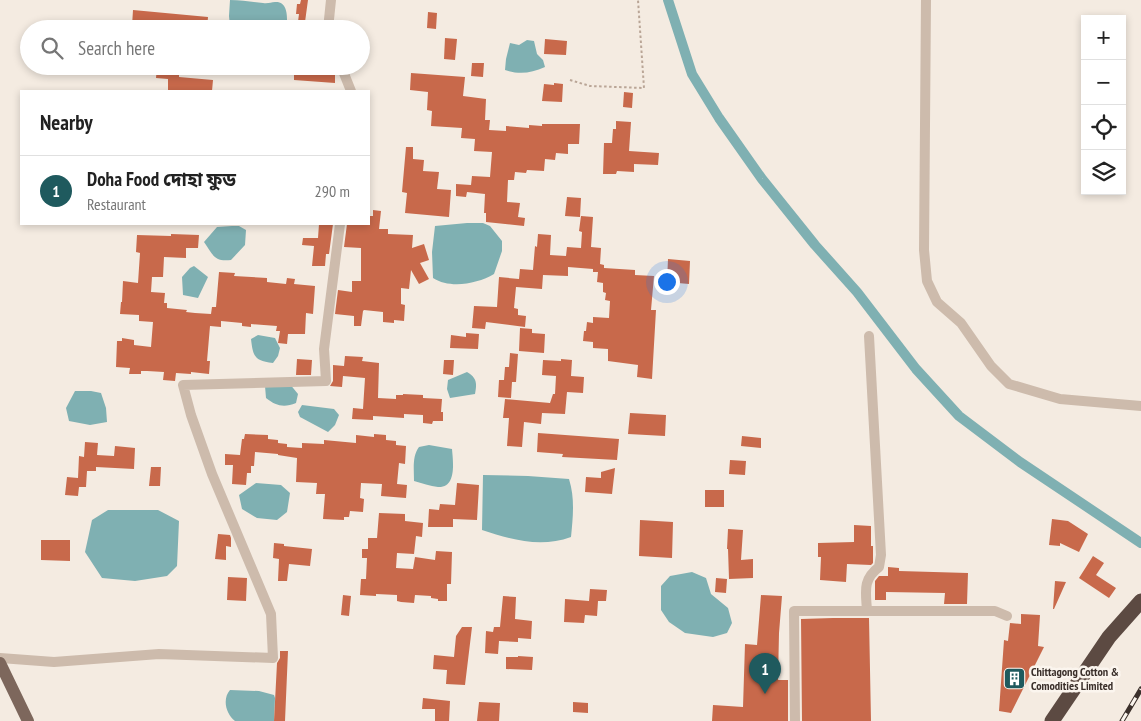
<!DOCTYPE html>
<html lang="en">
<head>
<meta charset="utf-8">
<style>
	body { margin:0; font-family:"PT Sans Narrow","Noto Sans Bengali",sans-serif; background:#f6f6f6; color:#222 }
	.controls { position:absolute; right:15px; top:15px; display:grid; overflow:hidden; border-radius:0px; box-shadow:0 2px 8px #0003 }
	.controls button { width:45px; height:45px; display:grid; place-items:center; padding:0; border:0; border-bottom:1px solid #e0e0e0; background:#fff; color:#222; font:25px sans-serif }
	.you { position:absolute; left:666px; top:281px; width:18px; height:18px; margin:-12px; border:4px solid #fff; border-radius:50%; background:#1a73e8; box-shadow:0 0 0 8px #1a73e833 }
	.badge { display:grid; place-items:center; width:32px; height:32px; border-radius:50%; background:#1f5a5e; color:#fff; font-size:16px; font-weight:700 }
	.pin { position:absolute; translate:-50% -41px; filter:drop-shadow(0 1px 2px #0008) }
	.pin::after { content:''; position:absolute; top:26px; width:18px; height:15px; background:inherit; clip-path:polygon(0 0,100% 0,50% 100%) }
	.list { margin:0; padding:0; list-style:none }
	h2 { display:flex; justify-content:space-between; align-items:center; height:65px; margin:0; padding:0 20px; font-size:21px }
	h2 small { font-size:16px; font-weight:400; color:#767676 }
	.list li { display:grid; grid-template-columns:32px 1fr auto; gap:15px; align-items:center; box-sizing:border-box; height:70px; padding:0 20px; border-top:1px solid #e0e0e0 }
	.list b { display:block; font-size:19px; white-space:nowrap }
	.list p { margin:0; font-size:16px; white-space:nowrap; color:#767676 }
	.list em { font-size:16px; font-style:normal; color:#767676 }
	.icon { flex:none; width:28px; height:28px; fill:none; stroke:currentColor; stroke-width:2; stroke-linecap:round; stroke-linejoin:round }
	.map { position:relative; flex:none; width:1141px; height:721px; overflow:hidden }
	.search { position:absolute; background:#fff; box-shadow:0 2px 8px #0003; left:20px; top:20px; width:350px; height:55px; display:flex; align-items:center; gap:12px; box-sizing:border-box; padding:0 18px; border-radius:28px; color:#767676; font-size:19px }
	.panel { position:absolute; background:#fff; box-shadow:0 2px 8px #0003; left:20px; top:90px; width:350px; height:135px; border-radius:0px }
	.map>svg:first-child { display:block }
	.water { fill:#7fb0b2 }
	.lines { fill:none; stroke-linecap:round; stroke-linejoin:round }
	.canal { stroke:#7fb0b2; stroke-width:10 }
	.building { fill:#c8694b }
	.path { stroke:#b9a596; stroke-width:2; stroke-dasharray:2.5 2.5; stroke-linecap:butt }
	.minor { stroke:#cdbbac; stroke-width:10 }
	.major { stroke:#7d675c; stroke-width:12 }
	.highway { stroke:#5c4a42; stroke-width:15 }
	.rail-casing { stroke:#3b302b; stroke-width:5 }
	.rail { stroke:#fbf5ee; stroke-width:3; stroke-dasharray:9; stroke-linecap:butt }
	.labels { text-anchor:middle; stroke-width:5; stroke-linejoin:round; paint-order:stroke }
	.poi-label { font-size:12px; font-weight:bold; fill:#3b302b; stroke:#fbf5ee; text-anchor:start }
</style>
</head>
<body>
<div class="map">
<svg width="1141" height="721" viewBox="0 0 1141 721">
	<rect width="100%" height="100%" fill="#f4ebe1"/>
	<!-- water -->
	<path class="water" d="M 230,0 C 242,0 252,2 263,3 C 268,4 271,2 275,2 C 289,1 287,19 287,28 L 235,29 L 230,26 L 229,16 Z
		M 527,40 L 534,41 L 537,54 L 543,60 L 545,67 C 531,73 520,75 505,70 L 506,59 L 510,43 L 519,45 Z
		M 467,223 L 483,223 L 490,226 L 502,241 L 502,251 L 494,274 C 477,284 450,289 433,278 L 432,252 L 435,226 Z
		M 232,226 L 239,226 L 246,230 L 245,245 L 231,260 C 214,262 213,255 204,242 L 217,227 Z
		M 194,266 L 208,277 L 198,298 L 183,295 L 182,277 L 190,268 Z
		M 258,335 L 275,338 L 280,348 L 278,356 L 273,363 C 255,361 253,357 251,339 Z
		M 467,372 C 477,378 477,383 475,394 L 450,398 L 447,389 L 448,380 Z
		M 289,383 L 298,394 L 296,403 C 284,408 276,406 266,398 L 265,386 Z
		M 75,391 L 91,391 L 101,393 L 106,408 L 107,422 L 90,425 L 69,421 L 66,408 Z
		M 302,405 L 334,409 L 339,415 L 335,425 L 328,432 L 300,417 L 298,412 Z
		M 429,445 L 452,449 C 453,461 457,488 438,487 C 430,486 422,483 414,481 C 414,470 412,456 419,447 Z
		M 483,475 L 528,476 L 569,479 C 575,498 573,517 571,537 C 541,548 512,540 482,530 Z
		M 256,483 L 281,485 L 290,493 L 287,512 L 277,520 L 257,518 L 242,509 L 239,495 Z
		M 108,510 L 158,510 L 179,521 L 177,566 L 167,576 L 135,581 L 102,578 L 85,552 L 92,520 Z
		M 692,572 L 706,578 L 711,594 L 728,608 L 732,623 L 727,633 L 713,637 L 685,633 L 669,622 L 661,610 L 661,586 L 670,576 Z
		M 230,690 L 259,691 L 274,695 L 275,698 L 274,721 L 235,721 C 226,714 222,699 230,690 Z"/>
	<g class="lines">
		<!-- canal -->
		<path class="canal" d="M 668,0 L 692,74 L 719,118 L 762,179 L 815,245 L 857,292 L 916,369 L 959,416 L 1020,462 L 1141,543"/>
	</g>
	<!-- building -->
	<path class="building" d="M 301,0 L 308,0 L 305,22 L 320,23 L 320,29 L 297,29 L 299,14 L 296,14 L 297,4 L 300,4 Z
		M 133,10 L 208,17 L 207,29 L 156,29 L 132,26 Z
		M 428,12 L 437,13 L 436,29 L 427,28 Z
		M 445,38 L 457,39 L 455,60 L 444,59 Z
		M 545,39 L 567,41 L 566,55 L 544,54 Z
		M 472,63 L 484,63 L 483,77 L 471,76 Z
		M 157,66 L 179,66 L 179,77 L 213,80 L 212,91 L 168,91 L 168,79 L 156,78 Z
		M 308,66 L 322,66 L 322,69 L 335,70 L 335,83 L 294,80 L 294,71 L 308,71 Z
		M 411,73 L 465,77 L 463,96 L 486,99 L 485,120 L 490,120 L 489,130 L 506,131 L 506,126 L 529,128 L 529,125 L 542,126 L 542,124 L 580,124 L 579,144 L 568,144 L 568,154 L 556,153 L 555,160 L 545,159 L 544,171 L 527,170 L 526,173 L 515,172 L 514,180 L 508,180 L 507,202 L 520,203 L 518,217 L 525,218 L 524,226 L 486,222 L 486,213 L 484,213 L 485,194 L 467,192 L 466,197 L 456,196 L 456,184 L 471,185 L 472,176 L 490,177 L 492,152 L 474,151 L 475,139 L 461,138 L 462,128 L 431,126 L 432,111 L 427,110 L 428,92 L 410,90 Z
		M 554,83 L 563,84 L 562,102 L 542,101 L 544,84 L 554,85 Z
		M 624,92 L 633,93 L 632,108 L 623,107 Z
		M 616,121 L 631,122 L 629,151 L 659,153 L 658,165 L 634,164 L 634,172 L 617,171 L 616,174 L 603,174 L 604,143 L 612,143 L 613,129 L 616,129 Z
		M 406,147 L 413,147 L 413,159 L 424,160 L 423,171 L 439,172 L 437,189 L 451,190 L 449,217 L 405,213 L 407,193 L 402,192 Z
		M 567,197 L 581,198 L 580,217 L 565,216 Z
		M 373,210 L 381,211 L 379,229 L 388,229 L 388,234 L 413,235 L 412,248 L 424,244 L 429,260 L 420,263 L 429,279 L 419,284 L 411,270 L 409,289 L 401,288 L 401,304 L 405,305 L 404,321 L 394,320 L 394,323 L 383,322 L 383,312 L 364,310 L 363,311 L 361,326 L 354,326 L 354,316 L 335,314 L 338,290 L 352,292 L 352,281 L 361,281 L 361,248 L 344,247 L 347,224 L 369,224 L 369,216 L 373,216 Z
		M 581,216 L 593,217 L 591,247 L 601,248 L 600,264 L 604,265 L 604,268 L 635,270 L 635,275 L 654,276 L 651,310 L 656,310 L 652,379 L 637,377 L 638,365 L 608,361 L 608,349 L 593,348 L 593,342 L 583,341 L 584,331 L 586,331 L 587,322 L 593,323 L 593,317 L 609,318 L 610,301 L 605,300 L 606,293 L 603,292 L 603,283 L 597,282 L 598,272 L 593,272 L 593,269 L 568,267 L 568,276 L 543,275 L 542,289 L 516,287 L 514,308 L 518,309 L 518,315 L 526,316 L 525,327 L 486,322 L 485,329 L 472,328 L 474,306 L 497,307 L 499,277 L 519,279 L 520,269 L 533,270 L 535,246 L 537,247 L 538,234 L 551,235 L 550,255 L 566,256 L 567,247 L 581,248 L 582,232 L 579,231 Z
		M 319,224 L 333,224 L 329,254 L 326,254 L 325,266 L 312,266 L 314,246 L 302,245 L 303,238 L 318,238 Z
		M 171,234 L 199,235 L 198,248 L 186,248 L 186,258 L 164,257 L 163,277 L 152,277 L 151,292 L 165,293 L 164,303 L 167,303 L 167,308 L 187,310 L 186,312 L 195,313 L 211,314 L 212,307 L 216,307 L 219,272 L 235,273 L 234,276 L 267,278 L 267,282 L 286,284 L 287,278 L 295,279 L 294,284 L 315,286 L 313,314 L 306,313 L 305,334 L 288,334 L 287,344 L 278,343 L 280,331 L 276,331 L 277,326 L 251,324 L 251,327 L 242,326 L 242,323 L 221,321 L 221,327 L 210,326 L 207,361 L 210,361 L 209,374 L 191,372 L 191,374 L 176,373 L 175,381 L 163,380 L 164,372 L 147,371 L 141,371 L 141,374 L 129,374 L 130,368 L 116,367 L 117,341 L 122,341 L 122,338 L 134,340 L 134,345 L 151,347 L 153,322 L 139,321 L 139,315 L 120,314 L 121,302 L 122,302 L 123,281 L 138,283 L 140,253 L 136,252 L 137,235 L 171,236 Z
		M 668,259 L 690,261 L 689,284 L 667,282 Z
		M 520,328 L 532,329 L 532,333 L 545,334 L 544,353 L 519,351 Z
		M 466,333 L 479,334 L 478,349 L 450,348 L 451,335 L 466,337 Z
		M 510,353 L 518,354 L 516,382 L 512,382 L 511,398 L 498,397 L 499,380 L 504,380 L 505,367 L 509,367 Z
		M 345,356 L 363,357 L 362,361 L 379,363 L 378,398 L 396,399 L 396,395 L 403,395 L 403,394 L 423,395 L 423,398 L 442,399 L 441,412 L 443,412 L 443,421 L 433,421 L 432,424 L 423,423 L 423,415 L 404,414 L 404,418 L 373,416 L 373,420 L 352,419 L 353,408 L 363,409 L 365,378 L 343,376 L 342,387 L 330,386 L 333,381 L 333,365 L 344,366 Z
		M 297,359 L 312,360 L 311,375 L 296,375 Z
		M 561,359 L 572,360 L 571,376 L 584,377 L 583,393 L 567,392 L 565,414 L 542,413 L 541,424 L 524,422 L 522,447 L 507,446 L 509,418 L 503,418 L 505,399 L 550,403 L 553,394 L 555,394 L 556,376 L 542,375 L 543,360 L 561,361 Z
		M 444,360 L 454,360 L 453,375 L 443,374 Z
		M 630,413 L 666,415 L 665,436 L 628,434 Z
		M 538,433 L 619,439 L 617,460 L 562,457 L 563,454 L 537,452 Z
		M 245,434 L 268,435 L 268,439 L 278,440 L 278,443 L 287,444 L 287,447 L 302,448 L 302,443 L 324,444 L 324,440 L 356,443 L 356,435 L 374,437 L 374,434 L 386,435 L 386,440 L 396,441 L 396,445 L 406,446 L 405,464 L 399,463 L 397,484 L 407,485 L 406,498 L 381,496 L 382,484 L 361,483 L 360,498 L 364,499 L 363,512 L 350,511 L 349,517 L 344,517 L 344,520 L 323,519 L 325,494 L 316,494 L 317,483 L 296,482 L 297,458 L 278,455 L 278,454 L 255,452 L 254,466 L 251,466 L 251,473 L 247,473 L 246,485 L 232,484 L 233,465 L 225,465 L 225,454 L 240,455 L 242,439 L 244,439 Z
		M 742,436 L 761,438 L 761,448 L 741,446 Z
		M 85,442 L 98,443 L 97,455 L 114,456 L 115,446 L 135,448 L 134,469 L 96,467 L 96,471 L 87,471 L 86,487 L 79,487 L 78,496 L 65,495 L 67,477 L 78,478 L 79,456 L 84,457 Z
		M 730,460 L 746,461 L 745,475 L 729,474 Z
		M 151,467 L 161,467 L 160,486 L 149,486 Z
		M 615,468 L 612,494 L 585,492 L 586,477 L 601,478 L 601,472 Z
		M 457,483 L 479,485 L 477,520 L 453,519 L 453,527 L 428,527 L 429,509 L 439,510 L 440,504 L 455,505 Z
		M 705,490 L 724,490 L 724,507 L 705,507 Z
		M 379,513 L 405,514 L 405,521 L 423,523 L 422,537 L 416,536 L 414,554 L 397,553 L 396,568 L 413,569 L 415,557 L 435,560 L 436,551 L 452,552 L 451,584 L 447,584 L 447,601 L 438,601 L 438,599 L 431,598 L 431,596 L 415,595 L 414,603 L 401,602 L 397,601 L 397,595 L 376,594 L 376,596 L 360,595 L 361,579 L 366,579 L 367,558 L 362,558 L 362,549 L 368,549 L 368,538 L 377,538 Z
		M 1052,519 L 1068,521 L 1088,534 L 1079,552 L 1060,543 L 1060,546 L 1049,545 Z
		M 640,520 L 673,522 L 672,558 L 639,556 Z
		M 854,525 L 871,526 L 871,546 L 873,546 L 873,563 L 871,565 L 847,564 L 846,582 L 820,580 L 821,557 L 818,557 L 818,543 L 854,542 Z
		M 728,529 L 743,530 L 741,560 L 753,559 L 753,578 L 729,579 L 728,549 L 727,549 Z
		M 218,534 L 230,535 L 231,538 L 231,547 L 226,546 L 226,560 L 215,559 Z
		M 41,540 L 70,540 L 70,561 L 41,560 Z
		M 274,543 L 284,544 L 284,546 L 312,549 L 310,566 L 289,564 L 287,581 L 278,581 L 279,559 L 273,558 Z
		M 1093,556 L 1104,563 L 1096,575 L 1116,588 L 1109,598 L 1079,578 Z
		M 888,567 L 899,568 L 899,571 L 968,573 L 967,604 L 944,604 L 945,593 L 886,592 L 886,600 L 875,600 L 875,581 L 879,576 L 888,576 Z
		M 228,577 L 247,578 L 246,601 L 227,600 Z
		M 716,578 L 727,579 L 726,593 L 715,592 Z
		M 1055,581 L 1066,582 L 1054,609 L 1053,609 Z
		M 590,589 L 607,590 L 606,601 L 598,601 L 597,616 L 585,615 L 584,623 L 564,622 L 565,599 L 589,601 Z
		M 343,595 L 351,596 L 349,616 L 341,615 Z
		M 761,595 L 782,596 L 779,633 L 778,680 L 788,680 L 788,721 L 712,721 L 713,705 L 743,707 L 745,644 L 757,645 Z
		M 503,596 L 516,597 L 515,619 L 532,621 L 531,639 L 518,638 L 518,642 L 499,641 L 498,654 L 485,653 L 486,631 L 493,632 L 494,627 L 500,627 Z
		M 1021,614 L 1040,615 L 1038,646 L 1044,647 L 1011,713 L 999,711 L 1004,640 L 1008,641 L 1010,623 L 1021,624 Z
		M 833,618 L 869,618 L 871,721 L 802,721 L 801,619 Z
		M 462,627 L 472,627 L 465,685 L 446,684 L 447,670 L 433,669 L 434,655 L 454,657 L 456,636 Z
		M 280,651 L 288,651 L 285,721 L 274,721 L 277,663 L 280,658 Z
		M 518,656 L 533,657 L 532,670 L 506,669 L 506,657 L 518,657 Z
		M 423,698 L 450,701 L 449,721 L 435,721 L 435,709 L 422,709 Z
		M 479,702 L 500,703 L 499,721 L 477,721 Z
		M 573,702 L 588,703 L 588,713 L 573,712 Z"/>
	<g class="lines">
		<!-- path -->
		<path class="path" d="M 570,80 L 590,86 L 644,88 L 638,0"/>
		<!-- minor -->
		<path class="minor" d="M 926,0 L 924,250 L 927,281 L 937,302 L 961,323 L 991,366 L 1009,384 L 1060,399 L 1141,406
			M 328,29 L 331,0
			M 341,66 L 351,91
			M 869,336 L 881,555 L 879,567 C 862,580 866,592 867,611 L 995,611 L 1007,616
			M 0,658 L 54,662 L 159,654 L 273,658 L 271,614 L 212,474 L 191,415 L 183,385 L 326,381 L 324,349 L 340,224
			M 795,721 L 794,611 L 867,611"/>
		<!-- major -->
		<path class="major" d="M 0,663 L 28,721"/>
		<!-- highway -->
		<path class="highway" d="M 1052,721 L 1109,637 L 1141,601"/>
		<defs>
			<path id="rail" d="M 1122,721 L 1141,689"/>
		</defs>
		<!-- rail casing -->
		<use href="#rail" class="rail-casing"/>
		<!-- rail -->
		<use href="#rail" class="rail"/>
	</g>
	<!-- icons -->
	<defs>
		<symbol id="building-square" viewBox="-11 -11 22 22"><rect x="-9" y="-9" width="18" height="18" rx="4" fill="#1f5a5e" stroke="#fbf5ee"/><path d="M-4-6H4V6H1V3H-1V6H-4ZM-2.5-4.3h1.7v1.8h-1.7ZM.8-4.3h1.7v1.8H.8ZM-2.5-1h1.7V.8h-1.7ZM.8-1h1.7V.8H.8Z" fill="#fff"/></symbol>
	</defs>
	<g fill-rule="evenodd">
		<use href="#building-square" x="1002" y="666" width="25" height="25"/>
	</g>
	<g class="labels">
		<!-- poi labels -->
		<g class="poi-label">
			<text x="1031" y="676">Chittagong Cotton &amp;<tspan x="1031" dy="14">Comodities Limited</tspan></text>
		</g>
	</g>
</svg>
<div class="controls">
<button>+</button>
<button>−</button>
<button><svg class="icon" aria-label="locate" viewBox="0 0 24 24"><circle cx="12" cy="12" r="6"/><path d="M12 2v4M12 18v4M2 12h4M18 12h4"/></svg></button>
<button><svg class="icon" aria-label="layers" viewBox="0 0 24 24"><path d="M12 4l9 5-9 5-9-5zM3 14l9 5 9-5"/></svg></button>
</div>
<div class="you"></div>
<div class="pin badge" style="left:765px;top:694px">1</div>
<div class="search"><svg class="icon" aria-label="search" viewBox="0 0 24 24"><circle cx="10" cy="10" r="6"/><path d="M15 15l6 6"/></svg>Search here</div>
<section class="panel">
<h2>Nearby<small></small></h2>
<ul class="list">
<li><span class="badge">1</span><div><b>Doha Food দোহা ফুড</b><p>Restaurant</p></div><em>290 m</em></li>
</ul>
</section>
</div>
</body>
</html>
